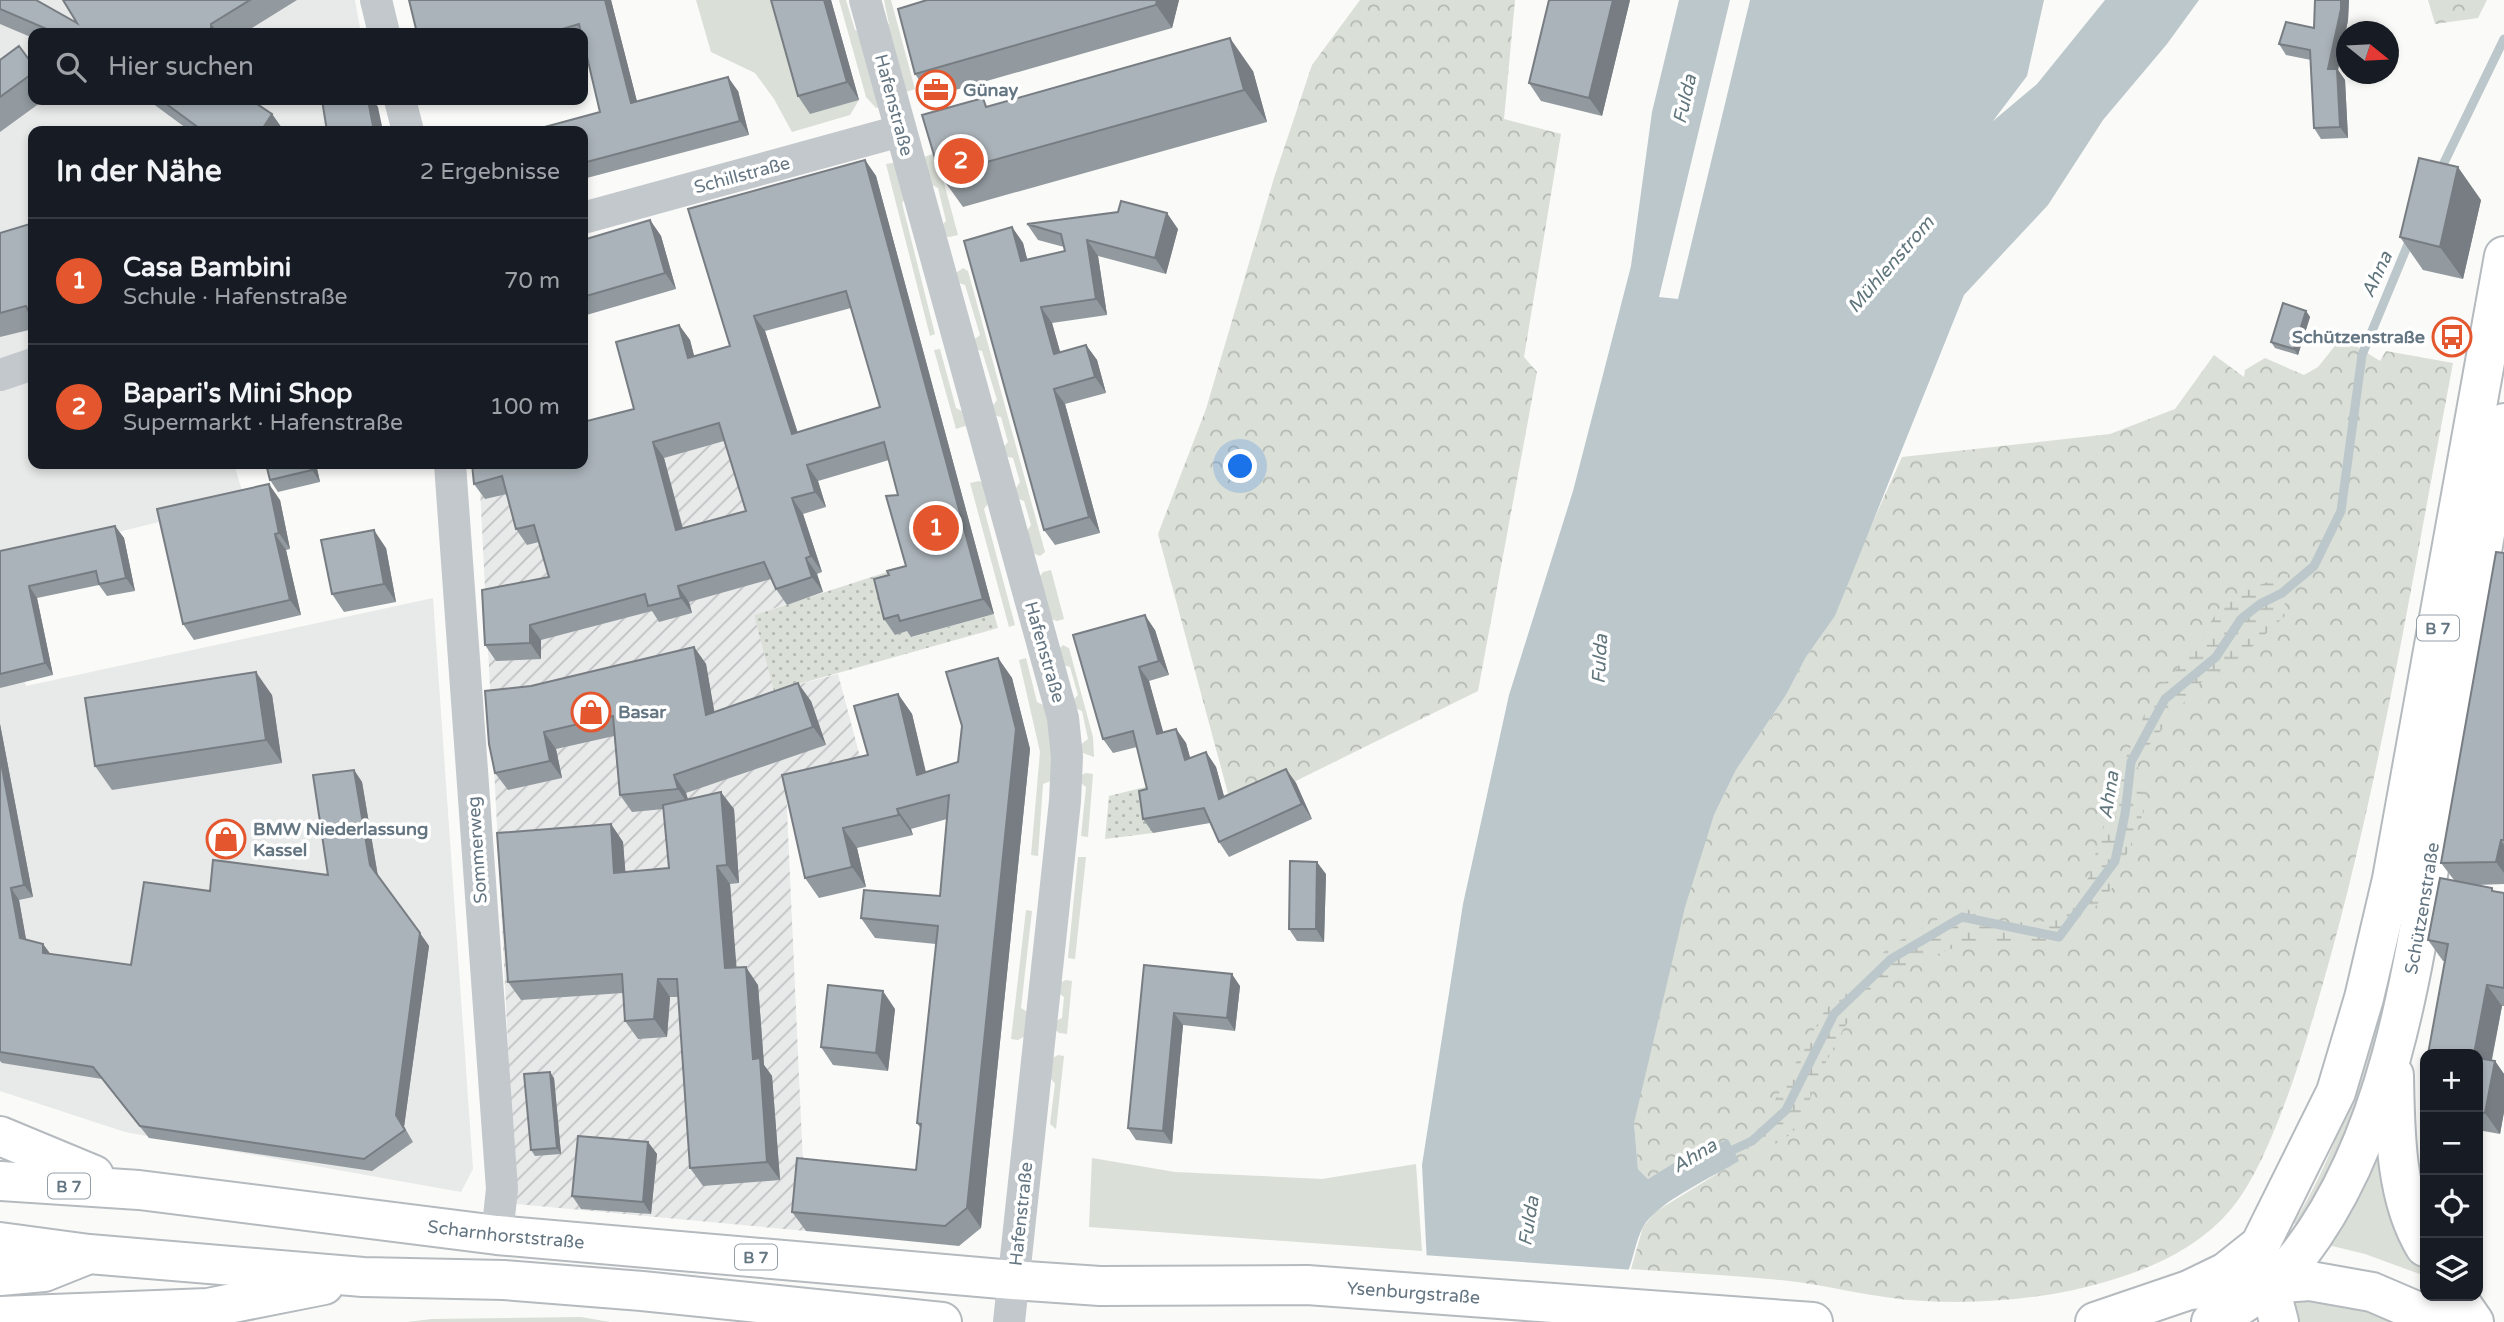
<!DOCTYPE html>
<html lang="de">
<head>
<meta charset="utf-8">
<style>
	body { margin:0; font-family:"Varela Round",sans-serif; background:#20242c; color:#f1f3f6 }
	.controls { position:absolute; right:21px; bottom:21px; display:grid; overflow:hidden; border-radius:14px; box-shadow:0 4px 10px #0003 }
	.controls button { width:63px; height:63px; display:grid; place-items:center; padding:0; border:0; border-bottom:2px solid #363941; background:#171b24; color:#f1f3f6; font:35px sans-serif }
	.compass { position:absolute; left:2336px; top:21px; width:63px; height:63px; border-radius:50%; background:#171b24; box-shadow:0 4px 10px #0003; rotate:108deg }
	.you { position:absolute; left:1241px; top:467px; width:24px; height:24px; margin:-18px; border:5px solid #fff; border-radius:50%; background:#1a73e8; box-shadow:0 0 0 10px #1a73e833 }
	.badge { display:grid; place-items:center; width:46px; height:46px; border-radius:50%; background:#e4572e; color:#fff; font-size:23px; font-weight:700 }
	.pin { position:absolute; translate:-50% -50%; border:4px solid #fff; box-shadow:0 2px 7px #0006 }
	.list { margin:0; padding:0; list-style:none }
	h2 { display:flex; justify-content:space-between; align-items:center; height:91px; margin:0; padding:0 28px; font-size:30px }
	h2 small { font-size:23px; font-weight:400; color:#9ea1a6 }
	.list li { display:grid; grid-template-columns:46px 1fr auto; gap:21px; align-items:center; box-sizing:border-box; height:126px; padding:0 28px; border-top:2px solid #363941 }
	.list b { display:block; font-size:26px; white-space:nowrap }
	.list p { margin:0; font-size:23px; white-space:nowrap; color:#9ea1a6 }
	.list em { font-size:23px; font-style:normal; color:#9ea1a6 }
	.icon { flex:none; width:38px; height:38px; fill:none; stroke:currentColor; stroke-width:2; stroke-linecap:round; stroke-linejoin:round }
	.map { position:relative; flex:none; width:2504px; height:1322px; overflow:hidden }
	.search { position:absolute; background:#171b24; box-shadow:0 4px 10px #0003; left:28px; top:28px; width:560px; height:77px; display:flex; align-items:center; gap:18px; box-sizing:border-box; padding:0 24px; border-radius:14px; color:#9ea1a6; font-size:26px }
	.panel { position:absolute; background:#171b24; box-shadow:0 4px 10px #0003; left:28px; top:126px; width:560px; height:343px; border-radius:14px }
	.map>svg:first-child { display:block }
	.built { fill:#e8e9e9 }
	.industrial { fill:url(#industrial-furrows) }
	.grass { fill:#dadfd7 }
	.forest { fill:url(#forest-crowns) }
	.wetland { fill:url(#wetland-marsh) }
	.garden { fill:url(#garden-dots) }
	.water { fill:#bbc7cb }
	.pier { fill:#fafaf8 }
	.lines { fill:none; stroke-linecap:round; stroke-linejoin:round }
	.stream { stroke:#bbc7cb; stroke-width:9 }
	.major-casing { stroke:#b5babe; stroke-width:42 }
	.minor { stroke:#c3c8cc; stroke-width:32 }
	.major { stroke:#fff; stroke-width:38 }
	.wall { fill:#929a9f; fill-rule:evenodd }
	.shaded-wall { fill:#777d82 }
	.building { fill:#aab3b9; stroke:#777d82; stroke-width:2; fill-rule:evenodd }
	.labels { text-anchor:middle; stroke-width:7; stroke-linejoin:round; paint-order:stroke }
	.shield { fill:#fff; stroke:#939fa8; stroke-width:2 }
	.shield-label { font-size:16px; font-weight:bold; fill:#657683 }
	.poi-label { font-size:18px; font-weight:bold; fill:#657683; stroke:#fff; text-anchor:start }
	.street-label { font-size:18px; fill:#657683; stroke:#fff }
	.water-label { font-size:19px; font-style:italic; fill:#60757c; stroke:#fff }
</style>
</head>
<body>
<div class="map">
<svg width="2504" height="1322" viewBox="0 0 2504 1322">
	<defs>
		<pattern id="industrial-furrows" width="10" height="10" patternUnits="userSpaceOnUse" patternTransform="scale(1.75)"><rect width="10" height="10" fill="#e8e9e9"/><path d="M-1 1l2-2M0 10L10 0M9 11l2-2" fill="none" stroke="#c0c1c2"/></pattern>
		<pattern id="forest-crowns" width="20" height="18" patternUnits="userSpaceOnUse" patternTransform="scale(1.75)"><rect width="20" height="18" fill="#dadfd7"/><path d="M2 6a3 3 0 1 1 6 0M12 15a3 3 0 1 1 6 0" fill="none" stroke="#b4b9b4"/></pattern>
		<pattern id="wetland-marsh" width="20" height="14" patternUnits="userSpaceOnUse" patternTransform="scale(1.75)"><rect width="20" height="14" fill="#dadfd7"/><path d="M1 5h8M5 5V1M11 12h8M15 12V8" fill="none" stroke="#b4b9b4"/></pattern>
		<pattern id="garden-dots" width="8" height="8" patternUnits="userSpaceOnUse" patternTransform="scale(1.75)"><rect width="8" height="8" fill="#dadfd7"/><path d="M2 2h.1M6 6h.1" fill="none" stroke="#b4b9b4" stroke-width="1.8" stroke-linecap="round"/></pattern>
	</defs>
	<rect width="100%" height="100%" fill="#fafaf8"/>
	<!-- built -->
	<path class="built" d="M 0,0 L 355,0 L 361,33 L 33,33 L 33,100 L 375,100 L 383,131 L 33,131 L 33,464 L 234,464 L 245,501 L 0,561 Z
		M 0,571 L 26,686 L 433,598 L 473,1169 L 461,1192 L 125,1132 L 0,1091 Z"/>
	<!-- industrial -->
	<path class="industrial" d="M 751,395 L 823,592 L 754,615 L 775,691 L 838,674 L 863,768 L 786,788 L 806,1231 L 516,1204 L 479,469 L 583,464 Z"/>
	<!-- grass -->
	<path class="grass" d="M 696,0 L 779,0 L 859,100 L 850,115 L 792,132 L 774,99 L 755,73 L 711,52 Z
		M 839,0 L 846,0 L 855,30 L 862,33 L 884,106 L 876,108 L 866,97 Z
		M 884,0 L 891,0 L 915,89 L 903,93 L 883,26 L 889,24 Z
		M 936,153 L 958,235 L 949,237 L 941,235 L 940,227 L 946,221 L 938,188 L 928,183 L 921,158 Z
		M 899,162 L 908,195 L 902,203 L 935,334 L 930,336 L 886,164 Z
		M 963,268 L 968,271 L 1045,552 L 1040,556 L 1030,552 L 1025,534 L 1031,525 L 1024,501 L 1016,498 L 1014,491 L 1020,482 L 1013,458 L 1004,456 L 1002,449 L 1008,442 L 1001,417 L 993,415 L 991,408 L 997,400 L 982,351 L 974,349 L 972,341 L 980,335 L 965,285 L 956,282 L 953,275 Z
		M 940,349 L 956,408 L 966,413 L 968,425 L 956,429 L 934,350 Z
		M 979,481 L 985,484 L 990,501 L 984,509 L 1015,625 L 1009,627 L 970,483 Z
		M 1051,570 L 1064,619 L 1057,621 L 1048,618 L 1038,579 L 1043,572 Z
		M 1063,645 L 1069,648 L 1093,737 L 1094,757 L 1080,752 L 1080,745 L 1088,739 L 1082,711 L 1073,707 L 1071,702 L 1078,695 L 1070,667 L 1062,665 L 1058,650 Z
		M 1026,658 L 1037,702 L 1047,707 L 1052,724 L 1053,780 L 1043,784 L 1038,856 L 1031,855 L 1040,752 L 1019,660 Z
		M 1086,773 L 1093,774 L 1088,837 L 1081,836 L 1086,787 L 1078,781 L 1079,776 Z
		M 1078,857 L 1086,857 L 1075,959 L 1068,958 Z
		M 1026,910 L 1032,911 L 1021,1008 L 1029,1013 L 1027,1035 L 1018,1040 L 1011,1039 Z
		M 2401,924 L 2367,1081 L 2329,1174 L 2300,1227 L 2294,1223 C 2350,1131 2373,1027 2401,924 Z
		M 1066,980 L 1072,981 L 1067,1034 L 1059,1033 L 1052,1027 L 1053,1022 L 1062,1018 L 1064,997 L 1057,992 L 1057,984 Z
		M 1058,1055 L 1064,1056 L 1056,1129 L 1050,1124 L 1055,1084 L 1048,1075 L 1049,1060 Z
		M 2380,1126 L 2419,1260 L 2425,1276 L 2365,1254 L 2328,1245 Z
		M 1092,1158 L 1175,1172 L 1322,1179 L 1416,1164 L 1422,1251 L 1089,1227 Z
		M 2286,1292 L 2329,1297 L 2403,1322 L 2291,1322 Z
		M 581,1317 L 610,1322 L 407,1322 L 432,1319 Z"/>
	<!-- forest -->
	<path class="forest" d="M 1360,0 L 1515,0 L 1504,119 L 1561,134 L 1524,357 L 1537,372 L 1478,691 L 1233,812 L 1158,534 L 1206,409 L 1274,178 L 1312,65 Z
		M 2428,0 L 2487,0 L 2478,18 L 2435,24 Z
		M 2342,337 L 2380,361 L 2386,351 L 2453,363 C 2411,583 2377,806 2312,1021 C 2297,1072 2266,1167 2232,1208 C 2195,1253 2137,1275 2082,1288 C 2032,1300 1974,1304 1924,1301 C 1876,1299 1829,1285 1781,1280 C 1731,1275 1681,1273 1631,1269 L 1643,1227 L 1655,1212 L 1738,1161 L 1728,1139 L 1683,1158 L 1648,1179 L 1638,1169 L 1634,1123 L 1630,1118 L 1670,940 L 1714,815 L 1736,770 L 1786,695 L 1806,657 L 1835,616 L 1862,546 L 1902,457 L 2110,434 L 2175,409 L 2214,355 L 2244,377 L 2245,370 L 2265,358 L 2304,375 L 2318,367 Z"/>
	<!-- wetland -->
	<path class="wetland" d="M 2288,574 L 2283,596 L 2287,614 L 2242,656 L 2199,684 L 2137,760 L 2144,811 L 2114,886 L 2064,941 L 1972,941 L 1893,971 L 1845,1026 L 1816,1081 L 1803,1121 L 1785,1139 L 1750,1156 L 1740,1133 L 1751,1131 L 1774,1102 L 1825,1010 L 1890,946 L 1960,907 L 2007,923 L 2054,921 L 2082,897 L 2124,762 L 2153,695 L 2191,653 L 2226,598 Z"/>
	<!-- garden -->
	<path class="garden" d="M 921,561 L 909,631 L 912,637 L 994,614 L 998,628 L 774,691 L 754,615 Z
		M 1153,785 L 1149,806 L 1153,833 L 1105,839 L 1109,796 Z"/>
	<!-- water -->
	<path class="water" d="M 1679,0 L 1730,0 L 1659,297 L 1678,299 L 1750,0 L 2044,0 L 2027,76 L 1993,121 L 2037,84 L 2105,0 L 2199,0 L 2167,44 L 2103,120 L 2048,205 L 1964,295 L 1835,616 L 1806,657 L 1786,695 L 1736,770 L 1714,815 L 1685,907 L 1634,1123 L 1638,1169 L 1648,1179 L 1682,1158 L 1728,1139 L 1739,1161 C 1713,1177 1657,1202 1643,1227 C 1634,1244 1633,1266 1622,1284 L 1430,1322 L 1422,1165 L 1463,904 L 1509,695 L 1573,491 L 1631,266 L 1652,112 Z"/>
	<!-- pier -->
	<path class="pier" d="M 1423,1255 L 1634,1270 L 1626,1284 L 1628,1322 L 1427,1322 Z"/>
	<g class="lines">
		<!-- stream -->
		<path class="stream" d="M 2439,173 L 2504,39
			M 1722,1155 L 1752,1141 L 1786,1110 L 1834,1014 L 1891,959 L 1962,917 L 2059,937 L 2115,861 L 2125,814 L 2131,762 L 2165,699 L 2216,657 L 2241,619 L 2260,604 L 2282,593 L 2314,566 L 2341,511 L 2362,355 L 2411,237"/>
		<defs>
			<g id="major">
				<path d="M 2394,1075 C 2395,1131 2395,1198 2425,1247"/>
				<path d="M 0,1136 L 94,1175"/>
				<path id="s1" d="M 0,1181 L 139,1190 L 497,1235 L 1013,1280 L 1100,1286 L 1307,1285 L 1813,1322"/>
				<path d="M 0,1242 L 89,1254 L 363,1277 L 504,1280 L 642,1291 L 942,1322"/>
				<path d="M 2263,1260 L 2279,1322"/>
				<path d="M 0,1276 L 44,1272 L 84,1256"/>
				<path d="M 2189,1290 L 2226,1272 L 2260,1245 L 2336,1092 L 2364,998 L 2392,879 L 2504,256"/>
				<path d="M 2456,1296 L 2474,1322"/>
				<path d="M 0,1316 L 208,1308 L 324,1285"/>
				<path d="M 2095,1322 L 2189,1290 L 2310,1281 L 2372,1292 L 2442,1322"/>
				<path id="s2" d="M 2211,1322 C 2241,1307 2278,1282 2299,1255 C 2400,1124 2418,931 2444,773 C 2464,656 2484,539 2504,423"/>
			</g>
		</defs>
		<!-- major casing -->
		<use href="#major" class="major-casing"/>
		<!-- minor -->
		<path class="minor" d="M 376,0 L 384,33
			M 865,0 L 1063,718 L 1067,757 L 1065,801 L 1009,1322
			M 400,100 L 408,131
			M 583,218 L 900,131
			M 0,375 L 33,364
			M 450,464 L 502,1189 L 497,1235"/>
		<!-- major -->
		<use href="#major" class="major"/>
	</g>
	<!-- wall -->
	<path class="wall" d="M 0,0 L 77,23 L 63,0 L 297,0 L 244,33 L 33,33 L 33,38 L 0,24 Z
		M 409,0 L 611,0 L 637,102 L 738,91 L 749,135 L 583,179 L 583,131 L 600,112 L 583,33 L 417,33 Z
		M 831,0 L 859,100 L 810,114 L 798,96 Z
		M 927,0 L 1179,0 L 1172,28 L 931,97 L 915,74 Z
		M 1549,0 L 1630,0 L 1602,116 L 1541,101 L 1529,83 Z
		M 2315,0 L 2349,0 L 2348,20 L 2338,70 L 2345,80 L 2348,138 L 2321,139 L 2314,128 L 2311,60 L 2286,55 L 2279,44 L 2314,28 Z
		M 0,60 L 33,65 L 33,100 L 44,100 L 0,132 Z
		M 1253,71 L 1267,122 L 963,207 L 940,175 L 989,106 Z
		M 148,100 L 251,100 L 272,114 L 284,131 L 190,131 Z
		M 865,160 L 876,176 L 994,614 L 911,637 L 907,631 L 895,635 L 884,619 L 889,575 L 906,566 L 898,495 L 889,460 L 818,481 L 826,507 L 803,514 L 822,572 L 817,574 L 823,592 L 787,605 L 776,589 L 771,579 L 689,602 L 692,613 L 659,622 L 652,611 L 541,640 L 541,659 L 496,661 L 485,645 L 549,577 L 539,542 L 527,545 L 516,529 L 507,494 L 485,499 L 474,484 L 634,409 L 679,325 L 690,340 L 694,357 L 730,346 ZM 851,308 L 880,407 L 798,433 L 765,331 ZM 724,441 L 746,511 L 683,528 L 664,458 Z
		M 2481,200 L 2463,279 L 2423,270 L 2400,237 Z
		M 650,220 L 661,236 L 676,289 L 583,316 L 583,240 Z
		M 33,223 L 33,329 L 0,337 L 0,233 Z
		M 1027,224 L 1178,229 L 1166,274 L 1098,256 L 1107,315 L 1052,323 L 1060,352 L 1086,345 L 1097,360 L 1106,393 L 1065,404 L 1100,533 L 1055,545 L 1044,530 L 1012,227 L 1023,243 L 1027,260 L 1065,251 L 1064,247 L 1038,240 Z
		M 2306,311 L 2310,317 L 2298,355 L 2275,348 L 2271,342 Z
		M 266,464 L 316,464 L 320,482 L 278,492 L 270,480 Z
		M 280,500 L 290,549 L 286,550 L 301,615 L 194,640 L 183,624 Z
		M 115,526 L 124,538 L 135,591 L 107,596 L 99,585 L 37,598 L 53,675 L 0,688 L 0,551 Z
		M 386,548 L 396,602 L 344,612 L 332,594 Z
		M 2504,553 L 2504,884 L 2477,885 L 2495,891 L 2504,893 L 2504,1006 L 2502,1006 L 2492,1060 L 2495,1061 L 2504,1074 L 2504,1112 L 2500,1134 L 2478,1130 L 2478,1054 L 2445,961 L 2443,961 L 2428,940 L 2454,880 L 2441,863 Z
		M 1155,630 L 1169,675 L 1149,681 L 1163,733 L 1176,729 L 1186,743 L 1190,758 L 1206,752 L 1216,767 L 1224,797 L 1286,769 L 1296,783 L 1312,819 L 1229,857 L 1219,842 L 1210,823 L 1153,833 L 1143,819 L 1147,789 L 1137,747 L 1113,753 L 1103,739 Z
		M 694,647 L 706,664 L 714,712 L 811,701 L 826,745 L 686,793 L 688,799 L 734,809 L 739,883 L 730,884 L 736,968 L 758,985 L 764,1065 L 772,1076 L 780,1180 L 703,1186 L 690,1168 L 678,997 L 670,997 L 667,1037 L 638,1039 L 625,1021 L 623,993 L 521,1000 L 508,982 L 611,824 L 623,842 L 625,872 L 669,868 L 664,809 L 632,812 L 620,795 L 614,736 L 556,749 L 562,778 L 508,790 L 495,773 L 531,686 Z
		M 998,658 L 1012,678 L 1030,749 L 981,1228 L 959,1246 L 806,1231 L 792,1212 L 916,1170 L 921,1129 L 917,1123 L 936,944 L 875,938 L 861,918 L 940,896 L 947,819 L 911,829 L 913,835 L 857,848 L 866,887 L 819,898 L 805,878 L 898,694 L 912,714 L 926,772 L 958,762 Z
		M 272,695 L 282,763 L 112,790 L 95,766 Z
		M 0,724 L 33,897 L 19,900 L 26,940 L 43,944 L 50,954 L 131,965 L 210,891 L 328,875 L 354,770 L 362,782 L 378,876 L 429,946 L 404,1127 L 413,1142 L 372,1171 L 149,1138 L 102,1079 L 2,1063 L 0,1061 Z
		M 1326,874 L 1324,942 L 1297,941 L 1289,929 Z
		M 1144,965 L 1240,986 L 1235,1031 L 1183,1025 L 1172,1144 L 1136,1140 L 1128,1128 Z
		M 895,1009 L 888,1071 L 833,1065 L 821,1047 Z
		M 554,1078 L 561,1154 L 535,1156 L 531,1150 Z
		M 648,1142 L 657,1154 L 651,1214 L 581,1209 L 572,1196 Z"/>
	<!-- shaded-wall -->
	<path class="shaded-wall" d="M 605,0 L 611,0 L 641,117 L 631,103 Z
		M 824,0 L 831,0 L 859,100 L 847,82 Z
		M 1157,0 L 1179,0 L 1172,28 L 1156,5 Z
		M 1613,0 L 1630,0 L 1602,116 L 1589,98 Z
		M 2341,0 L 2349,0 L 2348,20 L 2338,70 L 2345,80 L 2348,138 L 2340,127 L 2328,69 Z
		M 211,24 L 218,33 L 211,33 Z
		M 1230,38 L 1253,71 L 1267,122 L 1244,90 Z
		M 728,77 L 738,91 L 749,135 L 740,121 Z
		M 368,100 L 373,100 L 378,107 L 383,131 L 374,131 Z
		M 272,114 L 284,131 L 261,131 Z
		M 865,160 L 876,176 L 994,614 L 983,599 Z
		M 2458,167 L 2481,200 L 2463,279 L 2440,247 Z
		M 1167,213 L 1178,229 L 1166,274 L 1155,258 Z
		M 650,220 L 661,236 L 676,289 L 665,273 Z
		M 1012,227 L 1023,243 L 1032,277 L 1021,261 Z
		M 1087,240 L 1098,256 L 1107,315 L 1096,299 Z
		M 1041,307 L 1052,323 L 1065,369 L 1054,354 Z
		M 2306,311 L 2310,317 L 2298,355 L 2294,349 Z
		M 754,316 L 765,331 L 803,450 L 792,434 Z
		M 679,325 L 690,340 L 699,374 L 688,358 Z
		M 1086,345 L 1097,360 L 1106,393 L 1095,377 Z
		M 1054,389 L 1065,404 L 1100,533 L 1089,517 Z
		M 653,442 L 664,458 L 687,546 L 676,530 Z
		M 310,464 L 316,464 L 320,482 L 312,470 Z
		M 807,465 L 818,481 L 826,507 L 815,492 Z
		M 269,484 L 280,500 L 290,549 L 279,533 Z
		M 792,498 L 803,514 L 822,572 L 811,556 Z
		M 115,526 L 124,538 L 135,591 L 126,578 Z
		M 374,530 L 386,548 L 396,602 L 384,584 Z
		M 275,534 L 286,550 L 301,615 L 290,600 Z
		M 806,558 L 817,574 L 823,592 L 812,577 Z
		M 29,586 L 37,598 L 53,675 L 45,663 Z
		M 678,586 L 689,602 L 692,613 L 681,598 Z
		M 1145,615 L 1155,630 L 1169,675 L 1159,661 Z
		M 530,625 L 541,640 L 541,659 L 530,643 Z
		M 694,647 L 706,664 L 718,732 L 706,715 Z
		M 998,658 L 1012,678 L 1030,749 L 981,1228 L 967,1208 Z
		M 1139,667 L 1149,681 L 1168,749 L 1157,734 Z
		M 256,672 L 272,695 L 282,763 L 266,740 Z
		M 798,683 L 811,701 L 826,745 L 813,727 Z
		M 898,694 L 912,714 L 931,795 L 917,775 Z
		M 0,724 L 33,897 L 24,885 L 0,757 Z
		M 1176,729 L 1186,743 L 1195,775 L 1185,760 Z
		M 544,732 L 556,749 L 562,778 L 550,761 Z
		M 1206,752 L 1216,767 L 1229,814 L 1219,799 Z
		M 1286,769 L 1296,783 L 1312,819 L 1302,804 Z
		M 354,770 L 362,782 L 378,877 L 370,865 Z
		M 674,775 L 686,793 L 690,807 L 678,789 Z
		M 721,792 L 734,809 L 739,883 L 727,865 Z
		M 897,809 L 911,829 L 913,835 L 899,815 Z
		M 611,824 L 623,842 L 627,891 L 614,873 Z
		M 843,828 L 857,848 L 866,887 L 852,867 Z
		M 2501,840 L 2504,845 L 2504,873 L 2496,862 Z
		M 1317,862 L 1326,874 L 1324,942 L 1316,929 Z
		M 717,866 L 730,884 L 738,986 L 725,968 Z
		M 11,888 L 19,900 L 28,950 L 20,938 Z
		M 420,933 L 429,946 L 404,1127 L 413,1142 L 396,1115 Z
		M 43,944 L 52,956 L 43,953 Z
		M 746,967 L 758,985 L 764,1065 L 772,1076 L 780,1180 L 767,1162 L 753,1059 Z
		M 1232,974 L 1240,986 L 1235,1031 L 1227,1018 Z
		M 658,979 L 670,997 L 667,1037 L 654,1019 Z
		M 2487,985 L 2502,1006 L 2488,1078 L 2478,1063 L 2478,1054 L 2474,1054 Z
		M 883,991 L 895,1009 L 888,1071 L 876,1053 Z
		M 1174,1013 L 1183,1025 L 1172,1144 L 1163,1131 Z
		M 2495,1061 L 2504,1074 L 2504,1112 L 2500,1134 L 2485,1113 Z
		M 550,1072 L 554,1078 L 561,1154 L 557,1148 Z
		M 648,1142 L 657,1154 L 651,1214 L 643,1202 Z"/>
	<!-- building -->
	<path class="building" d="M 0,0 L 36,0 L 77,23 L 63,0 L 250,0 L 211,24 L 211,33 L 56,33 L 0,9 Z
		M 409,0 L 605,0 L 631,103 L 728,77 L 740,121 L 583,163 L 583,131 L 530,131 L 600,112 L 583,40 L 583,33 L 581,33 L 579,24 L 549,33 L 417,33 Z
		M 771,0 L 824,0 L 847,82 L 798,96 Z
		M 927,0 L 1157,0 L 1156,5 L 915,74 L 898,9 Z
		M 1549,0 L 1613,0 L 1589,98 L 1529,83 Z
		M 2315,0 L 2341,0 L 2341,9 L 2328,69 L 2337,69 L 2340,127 L 2314,128 L 2310,50 L 2279,44 L 2286,22 L 2314,28 Z
		M 1230,38 L 1244,90 L 940,175 L 922,115 L 983,98 L 986,107 Z
		M 19,46 L 33,65 L 33,73 L 0,97 L 0,60 Z
		M 161,100 L 251,100 L 272,114 L 261,131 L 203,131 Z
		M 322,100 L 368,100 L 374,131 L 327,131 Z
		M 2419,158 L 2458,167 L 2440,247 L 2400,237 Z
		M 865,160 L 983,599 L 900,621 L 898,615 L 884,619 L 874,579 L 889,575 L 887,571 L 906,566 L 886,496 L 898,495 L 884,442 L 807,465 L 815,492 L 792,498 L 811,556 L 806,558 L 812,577 L 776,589 L 764,562 L 678,586 L 681,598 L 648,606 L 645,594 L 530,625 L 530,643 L 485,645 L 482,590 L 549,577 L 534,525 L 516,529 L 502,476 L 474,484 L 472,464 L 583,464 L 583,422 L 634,409 L 616,342 L 679,325 L 688,358 L 730,346 L 688,209 ZM 846,291 L 880,407 L 792,434 L 754,316 ZM 719,423 L 746,511 L 676,530 L 653,442 Z
		M 1121,201 L 1167,213 L 1155,258 L 1087,240 L 1096,299 L 1041,307 L 1054,354 L 1086,345 L 1095,377 L 1054,389 L 1089,517 L 1044,530 L 964,241 L 1012,227 L 1021,261 L 1065,251 L 1061,234 L 1027,224 L 1118,212 Z
		M 650,220 L 665,273 L 583,297 L 583,240 Z
		M 33,223 L 33,315 L 31,316 L 26,306 L 0,313 L 0,233 Z
		M 2283,303 L 2306,311 L 2294,349 L 2271,342 Z
		M 266,464 L 310,464 L 312,470 L 270,480 Z
		M 269,484 L 279,533 L 275,534 L 290,600 L 183,624 L 157,509 Z
		M 115,526 L 126,578 L 99,584 L 96,571 L 29,586 L 45,663 L 0,674 L 0,551 Z
		M 374,530 L 384,584 L 332,594 L 321,540 Z
		M 2496,552 L 2504,553 L 2504,840 L 2501,840 L 2496,862 L 2441,863 Z
		M 1145,615 L 1159,661 L 1139,667 L 1157,734 L 1176,729 L 1185,760 L 1206,752 L 1219,799 L 1286,769 L 1302,804 L 1219,842 L 1204,808 L 1143,819 L 1139,791 L 1147,789 L 1133,731 L 1103,739 L 1073,635 Z
		M 694,647 L 706,715 L 798,683 L 813,727 L 674,775 L 678,789 L 620,795 L 613,716 L 544,732 L 550,761 L 495,773 L 489,744 L 485,691 L 531,686 Z
		M 998,658 L 1016,729 L 967,1208 L 945,1226 L 792,1212 L 797,1158 L 916,1170 L 921,1124 L 917,1123 L 938,926 L 861,918 L 864,890 L 940,896 L 949,795 L 897,809 L 899,815 L 843,828 L 852,867 L 805,878 L 782,775 L 868,755 L 854,706 L 898,694 L 917,775 L 958,762 L 962,726 L 946,672 Z
		M 256,672 L 266,740 L 95,766 L 85,698 Z
		M 0,757 L 24,885 L 11,888 L 20,938 L 43,944 L 43,953 L 131,965 L 144,882 L 210,891 L 213,860 L 328,875 L 313,775 L 354,770 L 370,865 L 420,933 L 396,1115 L 405,1130 L 364,1159 L 140,1126 L 93,1067 L 0,1052 Z
		M 721,792 L 727,865 L 717,866 L 725,968 L 746,967 L 753,1059 L 760,1058 L 767,1162 L 690,1168 L 677,979 L 658,979 L 654,1019 L 625,1021 L 622,974 L 508,982 L 497,833 L 611,824 L 614,873 L 669,868 L 663,805 Z
		M 1290,861 L 1317,862 L 1316,929 L 1289,929 Z
		M 2440,878 L 2492,888 L 2492,891 L 2504,893 L 2504,988 L 2487,985 L 2474,1054 L 2428,1054 L 2448,944 L 2428,940 Z
		M 1144,965 L 1232,974 L 1227,1018 L 1174,1013 L 1163,1131 L 1128,1128 Z
		M 828,985 L 883,991 L 876,1053 L 821,1047 Z
		M 2478,1058 L 2495,1061 L 2485,1113 L 2478,1112 Z
		M 550,1072 L 557,1148 L 531,1150 L 524,1074 Z
		M 578,1136 L 648,1142 L 643,1202 L 572,1196 Z"/>
	<!-- icons -->
	<defs>
		<symbol id="office-ring" viewBox="-11 -11 22 22"><circle r="9.5" fill="#fff" stroke="#e4572e" stroke-width="1.5"/><path d="M-6-3h4V-5.5h4V-3h4V5H-6ZM-1-4.5V-3h2v-1.5ZM-6 0V1H6V0Z" fill="#e4572e"/></symbol>
		<symbol id="bus-ring" viewBox="-11 -11 22 22"><circle r="9.5" fill="#fff" stroke="#e4572e" stroke-width="1.5"/><path d="M-5-6H5V4H4V6H2V4H-2V6H-4V4H-5ZM-3.5-4V0h7V-4ZM-3.5 1.2v1.5H-2V1.2ZM2 1.2v1.5H3.5V1.2Z" fill="#e4572e"/></symbol>
		<symbol id="shop-ring" viewBox="-11 -11 22 22"><circle r="9.5" fill="#fff" stroke="#e4572e" stroke-width="1.5"/><path d="M-5-2.5h2.3a2.7 3.5 0 0 1 5.4 0H5L5.5 6h-11ZM-1.5-2.5h3a1.5 2.3 0 0 0-3 0Z" fill="#e4572e"/></symbol>
	</defs>
	<g fill-rule="evenodd">
		<use href="#office-ring" x="914" y="68" width="44" height="44"/>
		<use href="#bus-ring" x="2430" y="315" width="44" height="44"/>
		<use href="#shop-ring" x="569" y="690" width="44" height="44"/>
		<use href="#shop-ring" x="204" y="817" width="44" height="44"/>
	</g>
	<g class="labels">
		<!-- shield labels -->
		<g class="shield">
			<rect x="2417" y="615.5" width="42" height="25" rx="5"/>
			<rect x="48" y="1173.5" width="42" height="25" rx="5"/>
			<rect x="735" y="1244.5" width="42" height="25" rx="5"/>
		</g>
		<g class="shield-label">
			<text x="2438" y="634">B 7</text>
			<text x="69" y="1192">B 7</text>
			<text x="756" y="1263">B 7</text>
		</g>
		<!-- poi labels -->
		<g class="poi-label">
			<text x="963" y="96">Günay</text>
			<text x="2425" y="343" text-anchor="end">Schützenstraße</text>
			<text x="618" y="718">Basar</text>
			<text x="253" y="835">BMW Niederlassung<tspan x="253" dy="21">Kassel</tspan></text>
		</g>
		<!-- street labels -->
		<g class="street-label">
			<text transform="translate(894 105) rotate(75)" y="6">Hafenstraße</text>
			<text transform="translate(742 175) rotate(-15)" y="6">Schillstraße</text>
			<text transform="translate(1045 652) rotate(74)" y="6">Hafenstraße</text>
			<text transform="translate(477 850) rotate(-94)" y="6">Sommerweg</text>
			<text dy="6" stroke="none"><textPath href="#s2" startOffset="483">Schützenstraße</textPath></text>
			<text transform="translate(1021 1214) rotate(-84)" y="6">Hafenstraße</text>
			<text dy="6" stroke="none"><textPath href="#s1" startOffset="509">Scharnhorststraße</textPath></text>
			<text dy="6" stroke="none"><textPath href="#s1" startOffset="1419">Ysenburgstraße</textPath></text>
		</g>
		<!-- water labels -->
		<g class="water-label">
			<text transform="translate(1684 99) rotate(-77)" y="7">Fulda</text>
			<text transform="translate(1890 264) rotate(-49)" y="7">Mühlenstrom</text>
			<text transform="translate(2376 274) rotate(-65)" y="7">Ahna</text>
			<text transform="translate(1599 659) rotate(-87)" y="7">Fulda</text>
			<text transform="translate(2108 795) rotate(-81)" y="7">Ahna</text>
			<text transform="translate(1694 1155) rotate(-31)" y="7">Ahna</text>
			<text transform="translate(1528 1221) rotate(-81)" y="7">Fulda</text>
		</g>
	</g>
</svg>
<div class="controls">
<button>+</button>
<button>−</button>
<button><svg class="icon" aria-label="locate" viewBox="0 0 24 24"><circle cx="12" cy="12" r="6"/><path d="M12 2v4M12 18v4M2 12h4M18 12h4"/></svg></button>
<button><svg class="icon" aria-label="layers" viewBox="0 0 24 24"><path d="M12 4l9 5-9 5-9-5zM3 14l9 5 9-5"/></svg></button>
</div>
<svg class="compass" viewBox="-18 -18 36 36"><path d="M0-13l5 13h-10z" fill="#e53935"/><path d="M0 13l5-13h-10z" fill="#9ea1a6"/></svg>
<div class="you"></div>
<div class="pin badge" style="left:936px;top:528px">1</div>
<div class="pin badge" style="left:961px;top:161px">2</div>
<div class="search"><svg class="icon" aria-label="search" viewBox="0 0 24 24"><circle cx="10" cy="10" r="6"/><path d="M15 15l6 6"/></svg>Hier suchen</div>
<section class="panel">
<h2>In der Nähe<small>2 Ergebnisse</small></h2>
<ul class="list">
<li><span class="badge">1</span><div><b>Casa Bambini</b><p>Schule · Hafenstraße</p></div><em>70 m</em></li>
<li><span class="badge">2</span><div><b>Bapari's Mini Shop</b><p>Supermarkt · Hafenstraße</p></div><em>100 m</em></li>
</ul>
</section>
</div>
</body>
</html>
